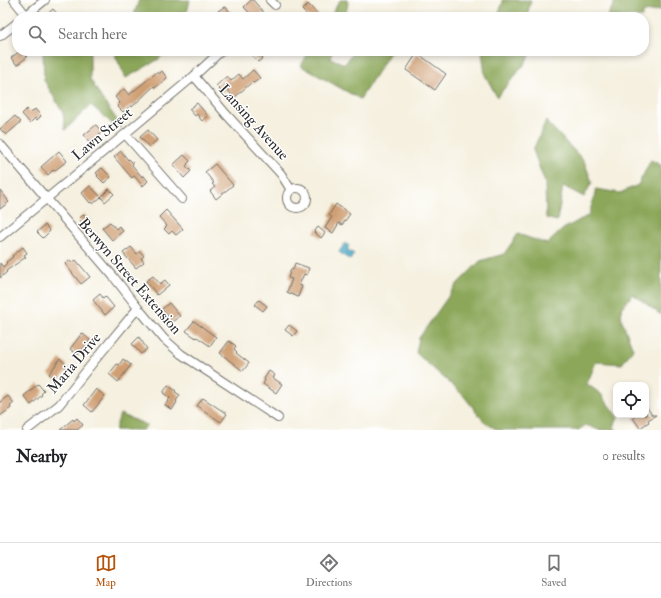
<!DOCTYPE html>
<html lang="en">
<head>
<meta charset="utf-8">
<style>
	body { margin:0; font-family:"IM FELL Double Pica",serif; background:#f2f2f2; color:#202124 }
	.controls { position:absolute; right:12px; bottom:12px; display:grid; overflow:hidden; border-radius:8px; box-shadow:0 2px 6px #0003 }
	.controls button { width:36px; height:36px; display:grid; place-items:center; padding:0; border:0; border-bottom:1px solid #e0e0e0; background:#fff; color:#202124; font:20px sans-serif }
	.list { margin:0; padding:0; list-style:none }
	h2 { display:flex; justify-content:space-between; align-items:center; height:52px; margin:0; padding:0 16px; font-size:17px }
	h2 small { font-size:13px; font-weight:400; color:#757577 }
	.icon { flex:none; width:22px; height:22px; fill:none; stroke:currentColor; stroke-width:2; stroke-linecap:round; stroke-linejoin:round }
	.map { position:relative; flex:none; width:661px; height:430px; overflow:hidden }
	.search { position:absolute; background:#fff; box-shadow:0 2px 6px #0003; left:12px; right:12px; top:12px; height:44px; display:flex; align-items:center; gap:10px; box-sizing:border-box; padding:0 14px; border-radius:16px; color:#757577; font-size:15px }
	.sheet { height:112px; background:#fff }
	nav { display:flex; justify-content:space-around; align-items:center; box-sizing:border-box; height:56px; border-top:1px solid #e0e0e0; background:#fff; font-size:11px; color:#757577 }
	nav a { display:grid; justify-items:center; gap:2px }
	nav .on { color:#b45309 }
	.map>svg:first-child { display:block }
	.forest { fill:#8ca75a; stroke:#5c6942 }
	.water { fill:#45a8c5; stroke:#386a78 }
	.building { fill:#cf9f73 }
	.lines { fill:none; stroke-linecap:round; stroke-linejoin:round }
	.street-casing { stroke:#72706a; stroke-width:10 }
	.street { stroke:#fff; stroke-width:8 }
	.labels { text-anchor:middle; stroke-width:3; stroke-linejoin:round; paint-order:stroke }
	.street-label { font-size:15px; fill:#2b2b2b; stroke:#fff }
</style>
</head>
<body>
<div class="map">
<svg width="661" height="430" viewBox="0 0 661 430">
	<rect width="100%" height="100%" fill="#fff"/>
	<filter id="ink" filterUnits="userSpaceOnUse"><feTurbulence type="fractalNoise" baseFrequency=".025" numOctaves="2"/><feDisplacementMap in="SourceGraphic" scale="8" xChannelSelector="R" yChannelSelector="G"/><feConvolveMatrix kernelMatrix="1 2 1 2 8 2 1 2 1" color-interpolation-filters="sRGB"/></filter>
	<filter id="wash" filterUnits="userSpaceOnUse"><feTurbulence type="fractalNoise" baseFrequency=".012" numOctaves="4" result="noise"/><feDisplacementMap in="SourceGraphic" scale="16" xChannelSelector="R" yChannelSelector="G"/><feGaussianBlur stdDeviation="0.9" result="paint"/><feColorMatrix in="noise" values="0 0 0 0 0 0 0 0 0 0 0 0 0 0 0 0 0 1.4 0 .05"/><feComposite in="paint" operator="in"/></filter>
	<g filter="url(#wash)">
		<rect width="100%" height="100%" fill="#f5f0df"/>
		<!-- forest -->
		<path class="forest" d="M 139,0 L 190,0 L 188,9 L 184,17 L 133,17 Z
			M 340,0 L 347,0 L 348,4 L 345,17 L 330,17 Z
			M 502,0 L 531,0 L 528,12 L 529,17 L 497,17 L 503,2 Z
			M 616,0 L 661,0 L 661,10 L 644,12 L 642,17 L 607,17 Z
			M 43,51 L 90,51 L 90,79 L 102,99 L 122,127 L 116,127 L 91,105 L 65,130 L 63,113 L 44,80 Z
			M 113,51 L 167,51 L 159,59 L 126,78 Z
			M 309,51 L 333,51 L 330,58 L 345,64 L 354,51 L 378,51 L 380,53 L 382,51 L 391,51 L 360,99 L 301,66 Z
			M 482,51 L 532,51 L 524,65 L 497,97 L 485,75 Z
			M 546,121 L 584,161 L 592,182 L 584,197 L 563,186 L 557,221 L 546,218 L 545,183 L 533,150 Z
			M 651,160 L 661,165 L 661,315 L 633,294 L 621,308 L 622,321 L 633,349 L 622,364 L 596,362 L 587,384 L 601,394 L 618,418 L 614,427 L 617,430 L 599,430 L 586,425 L 578,430 L 498,430 L 485,423 L 463,395 L 416,353 L 419,338 L 457,284 L 480,261 L 504,254 L 518,234 L 547,244 L 563,229 L 589,215 L 596,189 L 620,193 L 638,185 Z
			M 120,414 L 147,425 L 143,430 L 115,430 Z"/>
		<!-- water -->
		<path class="water" d="M 345,243 L 349,246 L 347,249 L 354,254 L 350,260 L 339,252 Z"/>
		<g id="blocks">
			<!-- building -->
			<path class="building" d="M 251,0 L 253,0 L 264,13 L 259,17 L 253,17 L 244,7 Z
				M 308,4 L 320,17 L 309,17 L 302,10 Z
				M 224,7 L 226,7 L 234,17 L 213,17 L 220,12 L 218,11 Z
				M 53,9 L 60,17 L 44,17 Z
				M 20,51 L 22,51 L 27,57 L 17,65 L 11,58 Z
				M 248,51 L 265,51 L 260,55 L 263,58 L 258,62 Z
				M 417,53 L 446,74 L 435,90 L 406,70 Z
				M 253,70 L 260,78 L 254,83 L 252,82 L 234,98 L 227,89 L 223,93 L 216,86 L 227,76 L 231,81 L 239,74 L 243,79 Z
				M 162,71 L 167,78 L 155,88 L 154,86 L 132,107 L 131,105 L 123,112 L 117,106 L 120,103 L 115,97 L 124,89 L 129,95 L 157,72 L 159,74 Z
				M 197,103 L 208,116 L 202,121 L 197,114 L 195,116 L 189,109 Z
				M 27,109 L 31,113 L 35,109 L 41,116 L 37,120 L 35,118 L 30,123 L 22,114 Z
				M 15,116 L 21,122 L 6,135 L 0,129 Z
				M 96,125 L 102,132 L 90,143 L 84,135 Z
				M 148,130 L 157,140 L 149,147 L 140,137 Z
				M 59,151 L 67,161 L 54,171 L 53,170 L 48,175 L 41,167 Z
				M 121,151 L 128,160 L 129,159 L 133,163 L 132,165 L 142,177 L 143,175 L 148,181 L 143,186 L 134,176 L 132,178 L 114,157 Z
				M 184,155 L 190,161 L 187,164 L 188,164 L 186,166 L 191,171 L 184,178 L 173,165 Z
				M 215,164 L 233,185 L 216,199 L 210,191 L 215,187 L 212,184 L 214,183 L 205,172 Z
				M 102,168 L 111,177 L 104,183 L 97,176 L 98,175 L 96,173 Z
				M 90,186 L 101,197 L 93,204 L 91,202 L 90,203 L 82,193 Z
				M 109,189 L 114,194 L 105,202 L 101,197 Z
				M 0,190 L 8,200 L 7,200 L 9,202 L 0,209 Z
				M 336,204 L 350,214 L 342,225 L 339,223 L 333,233 L 325,228 L 332,217 L 329,215 Z
				M 166,210 L 183,229 L 176,235 L 172,231 L 169,234 L 164,229 L 167,226 L 159,217 Z
				M 84,214 L 91,222 L 86,227 L 79,219 Z
				M 110,222 L 116,229 L 119,226 L 123,231 L 112,240 L 102,228 Z
				M 45,225 L 50,231 L 43,238 L 37,232 Z
				M 318,227 L 325,233 L 321,238 L 314,232 Z
				M 23,247 L 27,253 L 24,255 L 26,257 L 6,271 L 7,272 L 0,278 L 0,263 L 3,267 L 7,263 L 6,262 L 13,257 L 12,256 Z
				M 131,247 L 137,254 L 140,251 L 144,256 L 141,258 L 144,262 L 136,268 L 123,253 Z
				M 69,260 L 72,263 L 76,260 L 90,277 L 81,284 L 65,264 Z
				M 295,263 L 309,268 L 307,275 L 304,274 L 299,285 L 302,286 L 298,297 L 287,292 L 292,279 L 288,278 L 291,269 L 293,270 Z
				M 153,276 L 160,284 L 165,280 L 169,285 L 157,295 L 146,281 Z
				M 100,294 L 103,298 L 105,296 L 114,307 L 105,315 L 93,300 Z
				M 259,300 L 267,306 L 263,311 L 255,305 Z
				M 169,303 L 180,316 L 172,322 L 162,309 Z
				M 194,321 L 216,337 L 210,346 L 197,337 L 196,338 L 186,331 Z
				M 289,325 L 297,331 L 293,336 L 285,330 Z
				M 82,333 L 90,340 L 78,355 L 70,349 Z
				M 139,337 L 147,349 L 141,354 L 132,344 Z
				M 229,341 L 236,346 L 234,349 L 237,352 L 236,353 L 249,363 L 243,371 L 220,353 Z
				M 60,359 L 67,365 L 65,368 L 67,370 L 58,381 L 49,374 Z
				M 123,359 L 131,365 L 118,382 L 109,374 L 117,364 L 119,365 Z
				M 269,371 L 275,375 L 273,378 L 282,384 L 276,393 L 263,384 L 265,380 L 264,379 Z
				M 38,384 L 44,391 L 41,394 L 42,395 L 31,405 L 24,396 Z
				M 168,385 L 176,391 L 175,392 L 180,395 L 176,401 L 177,402 L 172,410 L 165,405 L 170,398 L 163,393 Z
				M 96,389 L 105,396 L 92,412 L 84,405 Z
				M 8,396 L 14,403 L 10,406 L 11,408 L 0,416 L 0,402 Z
				M 203,398 L 227,414 L 221,422 L 197,406 Z
				M 646,406 L 652,415 L 656,415 L 648,420 L 649,422 L 640,428 L 633,418 L 637,415 L 646,415 Z
				M 77,418 L 83,425 L 77,430 L 60,430 L 73,419 L 74,421 Z"/>
		</g>
	</g>
	<g filter="url(#ink)">
		<use href="#blocks" fill-opacity="0" stroke="#72706a" stroke-width="1"/>
		<g class="lines">
			<defs>
				<path id="street" d="M 14,0 L 26,15
					M 270,0 L 275,5
					M 24,17 L 45,0
					M 0,36 L 17,23
					M 194,76 L 226,114 L 281,174 L 291,190
					M 125,134 L 182,199
					M 0,144 L 113,276 L 138,308 L 164,339 L 181,354 L 278,418
					M287 198a10 10 0 1 1 20 0a10 10 0 1 1-20 0Z
					M 0,237 L 125,134 L 194,76 L 221,51
					M 27,430 L 59,405 L 95,360 L 138,308"/>
			</defs>
			<!-- street casing -->
			<use href="#street" class="street-casing"/>
			<!-- street -->
			<use href="#street" class="street"/>
		</g>
	</g>
	<g class="labels">
		<!-- street labels -->
		<g class="street-label">
			<text transform="translate(254 122) rotate(48)" y="5">Lansing Avenue</text>
			<text transform="translate(102 134) rotate(-40)" y="5">Lawn Street</text>
			<text transform="translate(130 276) rotate(49)" y="5">Berwyn Street Extension</text>
			<text transform="translate(74 363) rotate(-50)" y="5">Maria Drive</text>
		</g>
	</g>
</svg>
<div class="controls">
<button><svg class="icon" aria-label="locate" viewBox="0 0 24 24"><circle cx="12" cy="12" r="6"/><path d="M12 2v4M12 18v4M2 12h4M18 12h4"/></svg></button>
</div>
<div class="search"><svg class="icon" aria-label="search" viewBox="0 0 24 24"><circle cx="10" cy="10" r="6"/><path d="M15 15l6 6"/></svg>Search here</div>
</div>
<section class="sheet">
<h2>Nearby<small>0 results</small></h2>
<ul class="list">
</ul>
</section>
<nav>
<a class="on"><svg class="icon" aria-label="map" viewBox="0 0 24 24"><path d="M3 6l6-2 6 2 6-2v14l-6 2-6-2-6 2zM9 4v14M15 6v14"/></svg>Map</a>
<a><svg class="icon" aria-label="directions" viewBox="0 0 24 24"><path d="M12 3l9 9-9 9-9-9zM9 14v-3h6M13 9l2 2-2 2"/></svg>Directions</a>
<a><svg class="icon" aria-label="saved" viewBox="0 0 24 24"><path d="M7 4h10v16l-5-4-5 4z"/></svg>Saved</a>
</nav>
</body>
</html>
